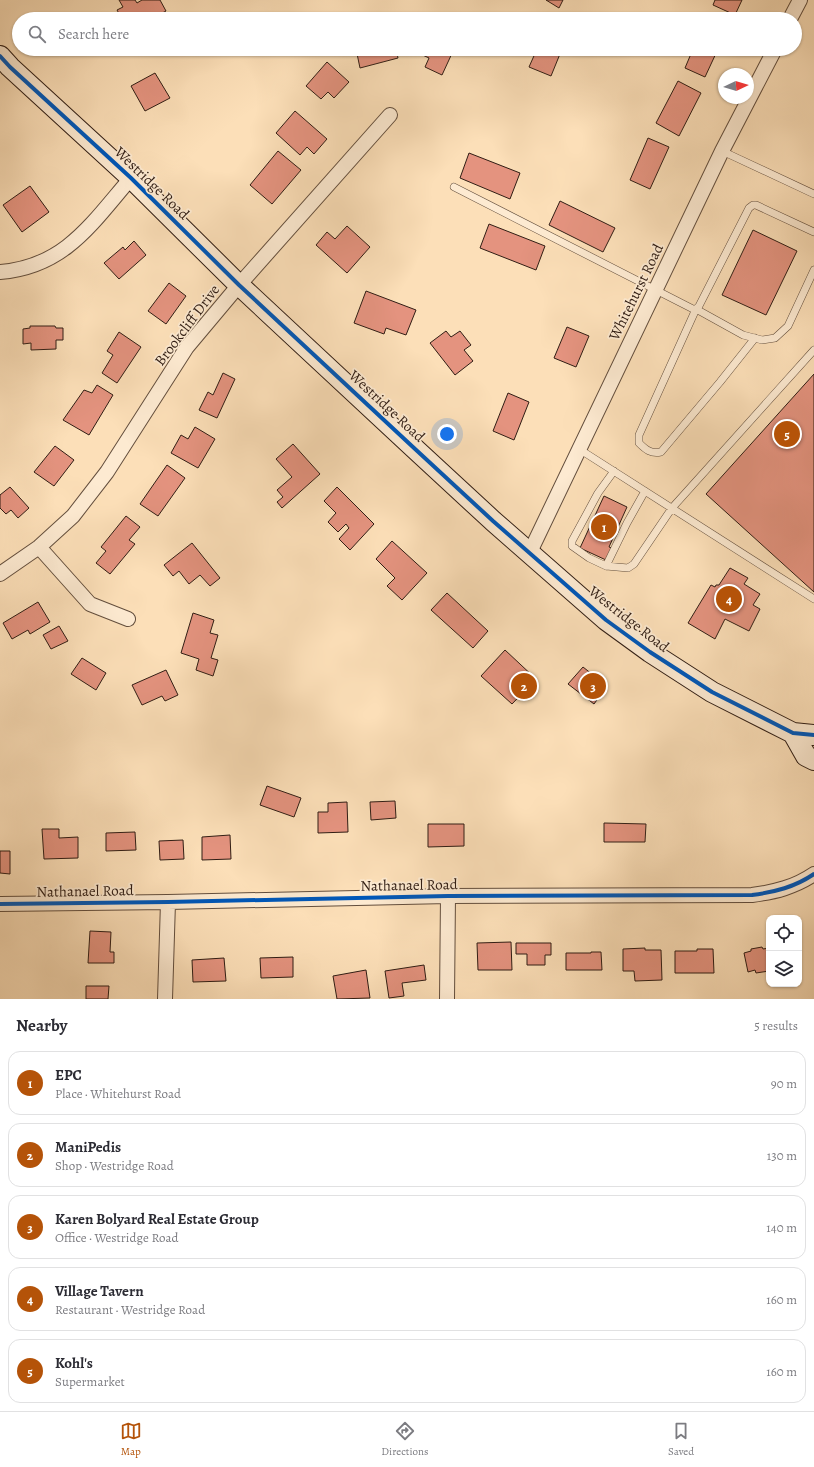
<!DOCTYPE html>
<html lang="en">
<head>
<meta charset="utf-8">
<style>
	body { margin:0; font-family:Alegreya,serif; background:#f7f7f7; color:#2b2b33 }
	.controls { position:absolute; right:12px; bottom:12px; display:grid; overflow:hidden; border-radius:8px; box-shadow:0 1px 3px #0004 }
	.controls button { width:36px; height:36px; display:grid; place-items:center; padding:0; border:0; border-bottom:1px solid #e1e1e2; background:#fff; color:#2b2b33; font:20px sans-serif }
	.compass { position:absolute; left:718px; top:68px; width:36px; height:36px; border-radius:50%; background:#fff; box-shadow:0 1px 3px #0004; rotate:86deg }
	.you { position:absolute; left:447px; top:434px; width:14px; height:14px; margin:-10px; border:3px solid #fff; border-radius:50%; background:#1a73e8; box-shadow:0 0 0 6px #1a73e833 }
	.badge { display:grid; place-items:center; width:26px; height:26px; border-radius:50%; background:#b45309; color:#fff; font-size:13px; font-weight:700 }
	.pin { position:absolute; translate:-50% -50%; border:2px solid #fff; box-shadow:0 1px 4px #0006 }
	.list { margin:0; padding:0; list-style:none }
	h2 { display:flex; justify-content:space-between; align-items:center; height:52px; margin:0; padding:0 16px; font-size:17px }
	h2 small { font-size:13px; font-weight:400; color:#7c7c81 }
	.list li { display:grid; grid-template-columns:26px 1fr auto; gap:12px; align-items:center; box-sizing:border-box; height:64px; margin:0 8px 8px; padding:0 8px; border:1px solid #e1e1e2; border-radius:12px }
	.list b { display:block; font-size:15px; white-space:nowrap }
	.list p { margin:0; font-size:13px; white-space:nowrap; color:#7c7c81 }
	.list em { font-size:13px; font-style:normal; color:#7c7c81 }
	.icon { flex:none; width:22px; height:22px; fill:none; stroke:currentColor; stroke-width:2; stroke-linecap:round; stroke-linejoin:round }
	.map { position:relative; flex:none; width:814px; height:999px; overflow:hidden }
	.search { position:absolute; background:#fff; box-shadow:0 1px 3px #0004; left:12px; right:12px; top:12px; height:44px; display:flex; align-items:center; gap:10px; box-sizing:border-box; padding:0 14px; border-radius:22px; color:#7c7c81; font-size:15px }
	.sheet { height:412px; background:#fff }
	nav { display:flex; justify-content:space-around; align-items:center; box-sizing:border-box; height:56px; border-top:1px solid #e1e1e2; background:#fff; font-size:11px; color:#7c7c81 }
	nav a { display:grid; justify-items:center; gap:2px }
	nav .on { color:#b45309 }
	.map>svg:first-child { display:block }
	.building { fill:#e4937f; stroke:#301d14 }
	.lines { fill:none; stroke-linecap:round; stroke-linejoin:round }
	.service-casing { stroke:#634e3d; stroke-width:8 }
	.minor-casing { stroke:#634e3d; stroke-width:16 }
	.secondary-casing { stroke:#301d14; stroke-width:22 }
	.service { stroke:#fdead1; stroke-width:7 }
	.minor { stroke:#fdead1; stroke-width:14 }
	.secondary { stroke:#fdead1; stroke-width:20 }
	.cycleway-casing { stroke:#fdead1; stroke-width:6 }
	.cycleway { stroke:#0057b8; stroke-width:4 }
	.labels { text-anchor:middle; stroke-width:3.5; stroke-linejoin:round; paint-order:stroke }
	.street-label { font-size:15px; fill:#301d14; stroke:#fdead1 }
</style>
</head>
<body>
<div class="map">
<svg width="814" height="999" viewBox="0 0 814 999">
	<rect width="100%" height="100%" fill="#fcdfb8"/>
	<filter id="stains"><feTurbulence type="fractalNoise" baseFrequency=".005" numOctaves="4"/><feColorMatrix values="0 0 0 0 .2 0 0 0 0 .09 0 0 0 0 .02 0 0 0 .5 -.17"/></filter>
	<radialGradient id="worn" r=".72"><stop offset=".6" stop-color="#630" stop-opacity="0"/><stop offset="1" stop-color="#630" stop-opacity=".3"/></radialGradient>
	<!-- building -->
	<path class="building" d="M 119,0 L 135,0 L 137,3 L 142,0 L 160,0 L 166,11 L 151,19 L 122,19 L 117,10 L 123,7 Z
		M 546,0 L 563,0 L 559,8 Z
		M 715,0 L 742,0 L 735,15 L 713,5 Z
		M 356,49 L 396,49 L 398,58 L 360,68 Z
		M 412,49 L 454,49 L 442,75 L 425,67 L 429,58 L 412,50 Z
		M 537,49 L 562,49 L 551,76 L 529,67 Z
		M 693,49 L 718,49 L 705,77 L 685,68 Z
		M 327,62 L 349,82 L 334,98 L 328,92 L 321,99 L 306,86 Z
		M 155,73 L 170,98 L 145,111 L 131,86 Z
		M 678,81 L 701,93 L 679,136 L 656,123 Z
		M 295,111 L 327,139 L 314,154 L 307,147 L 300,155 L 276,133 Z
		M 648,138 L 669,147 L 650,189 L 630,180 Z
		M 278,151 L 301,170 L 272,204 L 250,185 Z
		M 469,153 L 520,173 L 510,199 L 460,178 Z
		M 30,186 L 49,212 L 22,232 L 3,205 Z
		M 560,201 L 615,228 L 603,252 L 549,225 Z
		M 489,224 L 545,246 L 536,270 L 480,248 Z
		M 347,226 L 370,247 L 347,273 L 316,245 L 327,232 L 335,239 Z
		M 753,230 L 797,251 L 766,315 L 722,295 Z
		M 134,241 L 146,255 L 119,279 L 104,263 L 123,247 L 125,250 Z
		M 169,283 L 186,296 L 166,324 L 148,311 Z
		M 366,291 L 416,310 L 406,335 L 386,328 L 384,334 L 354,323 Z
		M 30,326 L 55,326 L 56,328 L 63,328 L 63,340 L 56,340 L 56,349 L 31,350 L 31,343 L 23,344 L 23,329 L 30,328 Z
		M 567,327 L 589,336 L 576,367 L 554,358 Z
		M 446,331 L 451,337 L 460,331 L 471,345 L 464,350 L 473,361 L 455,375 L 430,343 Z
		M 119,332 L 141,347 L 117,383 L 102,373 L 113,355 L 107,351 Z
		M 223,373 L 235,379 L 217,418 L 199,410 L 208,392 L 213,395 Z
		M 814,374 L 814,592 L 706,494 Z
		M 97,385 L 113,395 L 89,435 L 63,420 L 84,390 L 92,393 Z
		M 508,393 L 529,402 L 514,440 L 493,431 Z
		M 195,427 L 215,439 L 198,468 L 171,453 L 181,435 L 188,439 Z
		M 293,444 L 320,474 L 282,508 L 277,502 L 283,497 L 277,490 L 292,477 L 276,459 Z
		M 55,446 L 74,460 L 54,486 L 34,472 Z
		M 167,465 L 185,478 L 158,516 L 140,504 Z
		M 10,487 L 29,508 L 18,518 L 11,510 L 6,514 L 0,508 L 0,495 Z
		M 337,487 L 374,524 L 350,550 L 339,539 L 349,528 L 346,524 L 338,532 L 328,522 L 336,513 L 324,501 Z
		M 604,496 L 627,507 L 609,547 L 612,548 L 606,560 L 580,548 Z
		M 126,516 L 140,527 L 129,540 L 135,544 L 110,574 L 96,563 L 106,551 L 101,547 Z
		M 392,541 L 427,573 L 402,600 L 387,586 L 395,578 L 376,559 Z
		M 192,543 L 220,578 L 210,586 L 200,575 L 189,584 L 179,571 L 173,576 L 164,565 Z
		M 730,568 L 748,578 L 744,584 L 760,594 L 753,605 L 760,609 L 749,631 L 725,619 L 715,639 L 688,623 L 711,585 L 715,587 L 716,585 L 719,585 Z
		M 447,593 L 488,631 L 473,648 L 431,610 Z
		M 38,602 L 50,622 L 30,634 L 28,630 L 12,639 L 3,623 Z
		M 193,613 L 214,620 L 210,633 L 218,635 L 211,658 L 218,660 L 213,676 L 196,670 L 199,659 L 181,653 Z
		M 59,626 L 68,641 L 51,649 L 43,635 Z
		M 505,650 L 536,679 L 512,704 L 481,676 Z
		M 82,658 L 106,673 L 96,690 L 71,674 Z
		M 583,667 L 607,686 L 594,704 L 568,684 Z
		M 166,670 L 178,695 L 165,701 L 162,696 L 142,705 L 132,685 Z
		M 267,786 L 301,798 L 294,817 L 260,805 Z
		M 395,801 L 396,818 L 371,820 L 370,802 Z
		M 347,802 L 348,832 L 318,833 L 318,812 L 328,812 L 328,803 Z
		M 604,823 L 646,824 L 645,842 L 604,842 Z
		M 428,824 L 464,824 L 464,846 L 428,847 Z
		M 42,829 L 59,829 L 59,838 L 78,837 L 78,858 L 44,859 Z
		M 135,832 L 136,850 L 106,851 L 106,833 Z
		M 230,835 L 231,859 L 202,860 L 202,837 Z
		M 183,840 L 184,859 L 160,860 L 159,841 Z
		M 0,851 L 10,851 L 10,874 L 0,873 Z
		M 90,931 L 111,932 L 110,952 L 114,952 L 114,963 L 88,963 Z
		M 511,942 L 512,970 L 478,970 L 477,943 Z
		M 516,943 L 551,943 L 551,955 L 545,955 L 545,965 L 527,965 L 527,954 L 516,954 Z
		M 762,947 L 763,949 L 769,948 L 769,971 L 756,973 L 755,970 L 748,972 L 744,953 L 751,951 L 751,949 Z
		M 645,948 L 645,950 L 661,950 L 662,980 L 635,981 L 634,971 L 623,971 L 623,949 Z
		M 697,949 L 713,949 L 714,973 L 675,973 L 675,951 L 697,951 Z
		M 591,952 L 601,952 L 602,970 L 566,970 L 566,953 L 591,953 Z
		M 293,957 L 293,977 L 261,978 L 260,958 Z
		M 224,958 L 226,981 L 193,982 L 192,960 Z
		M 424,965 L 426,980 L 402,983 L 404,996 L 389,998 L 385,971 Z
		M 366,970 L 370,998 L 337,999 L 333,976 Z
		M 86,986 L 109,986 L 108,999 L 86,999 Z"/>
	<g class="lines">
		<defs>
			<path id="service" d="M 722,151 L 814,194
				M 454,187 L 693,309 L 696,309 L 699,306 L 749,208 L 753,205 L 756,205 L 814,232
				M 755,338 L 720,382 L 661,452 C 651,454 646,450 639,443 L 639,435 L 696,309 L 743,335 L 762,340 L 775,338 L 788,326 L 814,270
				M 579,449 L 814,599
				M 614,471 L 598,493 L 572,541 L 572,546 L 589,558 L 606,566 L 628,568 L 634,564 L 672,508 L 814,350
				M 606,566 L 627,523 L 645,491"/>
			<path id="minor" d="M 790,19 L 800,0
				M 0,272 C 65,267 92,223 131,178
				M 39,547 L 90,604 L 128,619
				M 530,552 L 722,151 L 775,49
				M 0,574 L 39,547 L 73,516 L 107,472 L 187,347 L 239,285 L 390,115
				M 0,904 L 168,902 L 448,896 L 752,895 C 775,892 795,887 814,874
				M 165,999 L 168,902
				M 447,999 L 448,896"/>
			<path id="secondary" d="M 0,56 L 10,67 L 131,178 L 239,285 L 414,448 L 493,521 L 606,620 L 650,652 L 712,692 L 793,733 L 814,735
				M 793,733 L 806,756 L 814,760"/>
		</defs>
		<!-- service casing -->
		<use href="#service" class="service-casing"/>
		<!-- minor casing -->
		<use href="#minor" class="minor-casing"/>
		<!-- secondary casing -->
		<use href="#secondary" class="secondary-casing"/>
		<!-- service -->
		<use href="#service" class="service"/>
		<!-- minor -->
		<use href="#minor" class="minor"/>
		<!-- secondary -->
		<use href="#secondary" class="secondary"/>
		<defs>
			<path id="cycleway" d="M 0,56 L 10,67 L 131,178 L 239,285 L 414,448 L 493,521 L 606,620 L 650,652 L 712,692 L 793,733 L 814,735
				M 0,904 L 168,902 L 448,896 L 752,895 C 775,892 795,887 814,874"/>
		</defs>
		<!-- cycleway casing -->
		<use href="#cycleway" class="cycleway-casing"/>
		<!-- cycleway -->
		<use href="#cycleway" class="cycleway"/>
	</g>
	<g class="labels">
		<!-- street labels -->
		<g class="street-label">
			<text transform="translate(152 183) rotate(44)" y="5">Westridge Road</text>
			<text transform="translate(636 292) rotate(-64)" y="5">Whitehurst Road</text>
			<text transform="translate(187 325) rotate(-53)" y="5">Brookcliff Drive</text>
			<text transform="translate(387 406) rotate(43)" y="5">Westridge Road</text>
			<text transform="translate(629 619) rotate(38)" y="5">Westridge Road</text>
			<text transform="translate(409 885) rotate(-1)" y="5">Nathanael Road</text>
			<text transform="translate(85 891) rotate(-1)" y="5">Nathanael Road</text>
		</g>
	</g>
	<rect width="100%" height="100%" filter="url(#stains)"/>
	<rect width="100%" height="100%" fill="url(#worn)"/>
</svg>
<div class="controls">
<button><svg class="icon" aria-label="locate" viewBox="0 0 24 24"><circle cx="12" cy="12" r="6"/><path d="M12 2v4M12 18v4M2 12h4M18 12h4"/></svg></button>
<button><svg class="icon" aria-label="layers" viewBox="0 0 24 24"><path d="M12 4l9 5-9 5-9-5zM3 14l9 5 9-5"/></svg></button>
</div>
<svg class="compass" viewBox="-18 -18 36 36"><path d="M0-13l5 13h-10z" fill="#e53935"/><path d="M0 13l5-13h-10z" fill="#7c7c81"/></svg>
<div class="you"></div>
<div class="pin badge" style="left:604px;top:527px">1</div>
<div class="pin badge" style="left:524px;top:686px">2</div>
<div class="pin badge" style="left:593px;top:686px">3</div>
<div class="pin badge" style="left:729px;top:599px">4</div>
<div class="pin badge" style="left:787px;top:434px">5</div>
<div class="search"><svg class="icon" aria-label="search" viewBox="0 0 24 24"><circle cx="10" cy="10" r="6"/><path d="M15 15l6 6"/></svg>Search here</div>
</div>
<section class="sheet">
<h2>Nearby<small>5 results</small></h2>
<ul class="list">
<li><span class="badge">1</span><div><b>EPC</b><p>Place · Whitehurst Road</p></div><em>90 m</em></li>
<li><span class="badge">2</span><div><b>ManiPedis</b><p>Shop · Westridge Road</p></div><em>130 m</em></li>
<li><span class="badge">3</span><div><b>Karen Bolyard Real Estate Group</b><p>Office · Westridge Road</p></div><em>140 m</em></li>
<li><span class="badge">4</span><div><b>Village Tavern</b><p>Restaurant · Westridge Road</p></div><em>160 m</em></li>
<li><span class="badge">5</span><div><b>Kohl's</b><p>Supermarket</p></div><em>160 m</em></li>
</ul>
</section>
<nav>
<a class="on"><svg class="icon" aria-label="map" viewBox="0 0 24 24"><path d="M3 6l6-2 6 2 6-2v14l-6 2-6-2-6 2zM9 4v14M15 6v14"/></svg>Map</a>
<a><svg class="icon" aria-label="directions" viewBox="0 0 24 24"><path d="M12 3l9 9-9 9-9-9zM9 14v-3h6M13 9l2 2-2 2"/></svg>Directions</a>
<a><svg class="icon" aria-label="saved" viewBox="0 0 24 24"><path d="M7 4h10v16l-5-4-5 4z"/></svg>Saved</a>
</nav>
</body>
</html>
